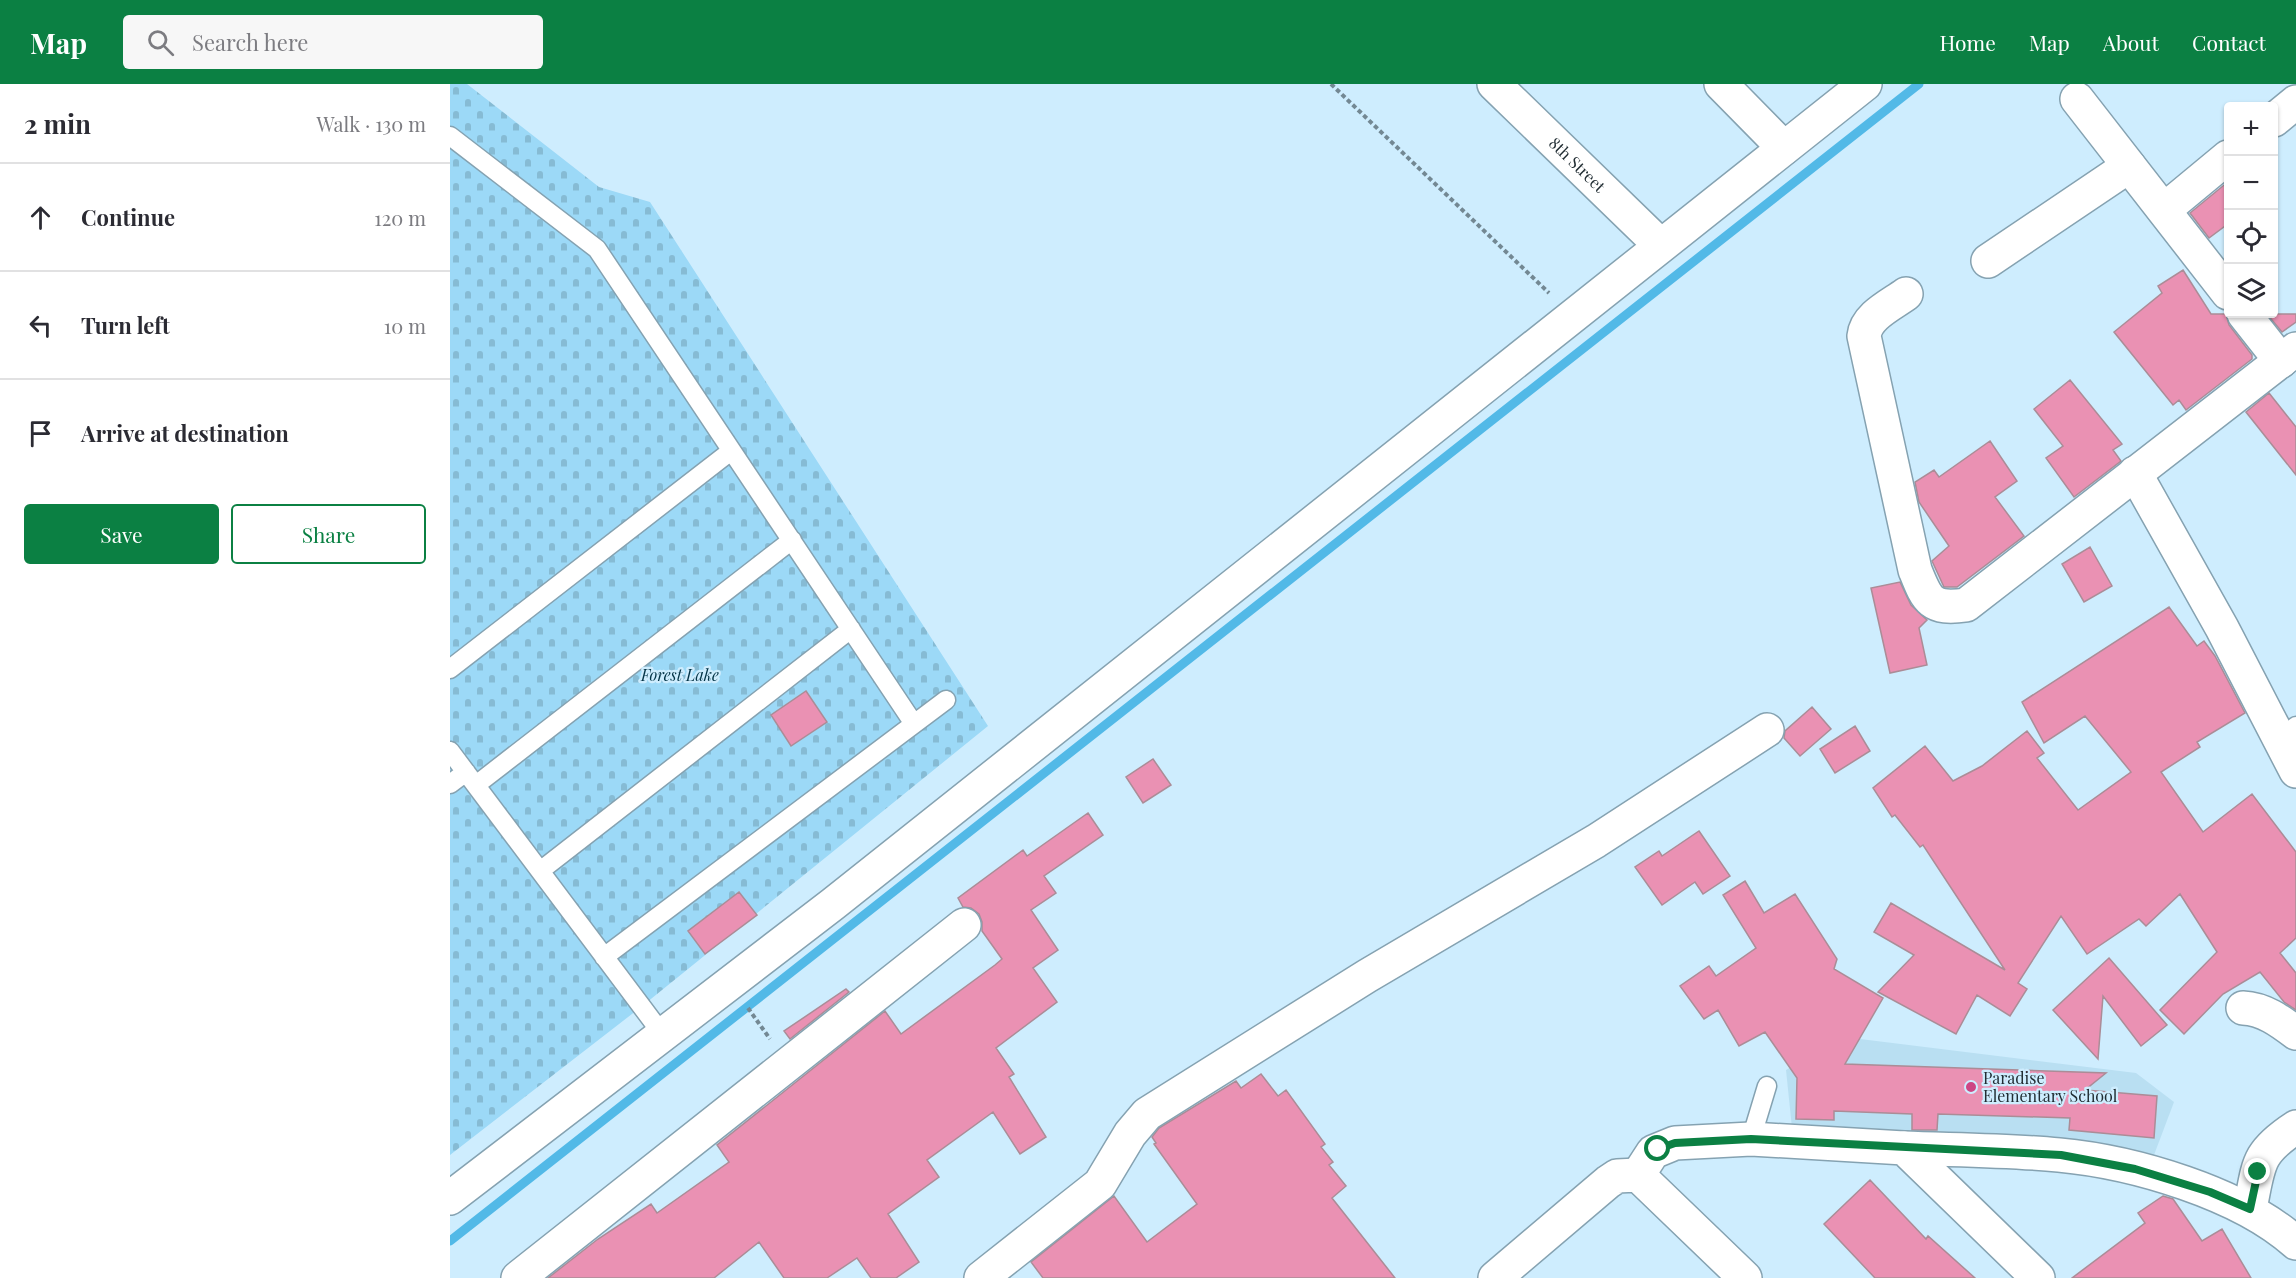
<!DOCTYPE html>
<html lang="en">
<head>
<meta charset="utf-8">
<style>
	body { margin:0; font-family:"Playfair Display",serif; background:#f7f7f7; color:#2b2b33 }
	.controls { position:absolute; right:18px; top:18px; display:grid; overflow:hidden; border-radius:6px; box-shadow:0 2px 4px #0004 }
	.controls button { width:54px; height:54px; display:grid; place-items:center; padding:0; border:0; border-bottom:2px solid #e1e1e2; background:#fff; color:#2b2b33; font:30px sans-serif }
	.stop { position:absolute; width:18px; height:18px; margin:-14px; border:4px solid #0b8043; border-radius:50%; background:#fff }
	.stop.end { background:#0b8043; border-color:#fff; box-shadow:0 2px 6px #0008 }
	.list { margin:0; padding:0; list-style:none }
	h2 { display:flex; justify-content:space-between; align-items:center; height:78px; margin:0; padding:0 24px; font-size:26px }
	h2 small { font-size:20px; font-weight:400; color:#7c7c81 }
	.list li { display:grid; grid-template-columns:39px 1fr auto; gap:18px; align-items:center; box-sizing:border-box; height:108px; padding:0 24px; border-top:2px solid #e1e1e2 }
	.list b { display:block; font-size:22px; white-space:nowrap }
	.list em { font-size:20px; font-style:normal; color:#7c7c81 }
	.actions { display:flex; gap:12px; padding:18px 24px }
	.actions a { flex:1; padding:14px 0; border:2px solid #0b8043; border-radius:6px; text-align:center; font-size:21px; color:#0b8043 }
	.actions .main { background:#0b8043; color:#fff }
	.icon { flex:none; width:33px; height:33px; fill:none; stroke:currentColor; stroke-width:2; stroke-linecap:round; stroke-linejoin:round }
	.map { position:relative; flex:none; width:1846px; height:1194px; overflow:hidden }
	header { display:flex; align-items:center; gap:36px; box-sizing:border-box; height:84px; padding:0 30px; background:#0b8043; color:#fff }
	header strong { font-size:28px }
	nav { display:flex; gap:33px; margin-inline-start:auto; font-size:21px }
	.search { width:420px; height:54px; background:#f7f7f7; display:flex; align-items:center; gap:15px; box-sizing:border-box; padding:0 21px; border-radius:6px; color:#7c7c81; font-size:22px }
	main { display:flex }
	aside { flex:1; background:#fff }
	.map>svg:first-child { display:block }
	.built { fill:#b9dff2 }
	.cemetery { fill:url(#cemetery-stones) }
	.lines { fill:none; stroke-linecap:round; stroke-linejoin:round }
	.stream { stroke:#52b9e7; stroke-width:9 }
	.building { fill:#ea91b3; stroke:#ab8c97; stroke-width:1.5 }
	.service-casing { stroke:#85a2b1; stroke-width:21 }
	.minor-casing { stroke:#85a2b1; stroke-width:36 }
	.tertiary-casing { stroke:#85a2b1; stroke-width:36 }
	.path { stroke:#738893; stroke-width:4; stroke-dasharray:4.5 3; stroke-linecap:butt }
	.service { stroke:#fff; stroke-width:18 }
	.minor { stroke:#fff; stroke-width:33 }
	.tertiary { stroke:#fff; stroke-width:33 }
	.route { stroke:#0b8043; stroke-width:8 }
	.poi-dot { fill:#cd4684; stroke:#ceedfe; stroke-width:2 }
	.labels { text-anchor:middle; stroke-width:4.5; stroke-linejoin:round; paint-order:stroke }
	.street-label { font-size:16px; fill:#212d33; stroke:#ceedfe }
	.park-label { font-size:16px; font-style:italic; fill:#033346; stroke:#ceedfe }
	.poi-label { font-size:16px; fill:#212d33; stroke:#ceedfe; text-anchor:start }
</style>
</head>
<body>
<header>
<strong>Map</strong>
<div class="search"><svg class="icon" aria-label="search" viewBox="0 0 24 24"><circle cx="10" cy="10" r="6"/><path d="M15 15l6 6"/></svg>Search here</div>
<nav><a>Home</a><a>Map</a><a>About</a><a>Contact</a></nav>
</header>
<main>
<aside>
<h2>2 min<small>Walk · 130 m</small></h2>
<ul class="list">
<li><svg class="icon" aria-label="ahead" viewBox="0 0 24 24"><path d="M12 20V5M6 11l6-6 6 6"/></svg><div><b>Continue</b></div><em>120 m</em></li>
<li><svg class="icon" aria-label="left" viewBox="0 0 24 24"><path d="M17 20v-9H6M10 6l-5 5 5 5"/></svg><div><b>Turn left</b></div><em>10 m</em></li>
<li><svg class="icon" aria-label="arrive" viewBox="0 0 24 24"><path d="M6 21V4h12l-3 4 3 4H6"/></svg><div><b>Arrive at destination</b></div></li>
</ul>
<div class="actions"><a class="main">Save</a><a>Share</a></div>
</aside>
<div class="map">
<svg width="1846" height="1194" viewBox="0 0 1846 1194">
	<defs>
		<pattern id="cemetery-stones" width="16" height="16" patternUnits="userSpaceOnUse" patternTransform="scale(1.5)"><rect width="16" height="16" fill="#9cd9f7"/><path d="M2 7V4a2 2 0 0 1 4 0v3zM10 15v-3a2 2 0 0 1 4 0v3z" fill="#86bbd4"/></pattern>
	</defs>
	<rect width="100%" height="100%" fill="#ceedfe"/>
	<!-- built -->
	<path class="built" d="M 1394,953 L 1686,989 L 1724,1018 L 1704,1071 L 1342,1044 L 1336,986 Z"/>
	<!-- cemetery -->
	<path class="cemetery" d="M 0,0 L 17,0 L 149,103 L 200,118 L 538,642 L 191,923 L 0,1071 Z"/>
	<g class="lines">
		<!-- stream -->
		<path class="stream" d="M 0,1157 L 1469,0"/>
	</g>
	<!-- building -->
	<path class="building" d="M 1779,97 L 1779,139 L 1759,154 L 1740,129 Z
		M 1733,186 L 1761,230 L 1776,230 L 1779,241 L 1802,271 L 1802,275 L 1736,326 L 1729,316 L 1723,321 L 1664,248 L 1712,209 L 1708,202 Z
		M 1817,230 L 1846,230 L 1846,238 L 1832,248 Z
		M 1620,296 L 1672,360 L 1663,366 L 1671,377 L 1624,413 L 1596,374 L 1613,362 L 1584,325 Z
		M 1819,309 L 1846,343 L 1846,391 L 1796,328 Z
		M 1540,357 L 1567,397 L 1545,413 L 1574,452 L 1507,503 L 1494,503 L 1482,477 L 1499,462 L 1469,418 L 1465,398 L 1484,386 L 1489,393 Z
		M 1640,463 L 1662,502 L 1634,518 L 1612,480 Z
		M 1450,498 L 1461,521 L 1477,536 L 1469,544 L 1477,581 L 1440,589 L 1421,504 Z
		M 1719,523 L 1747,562 L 1754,557 L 1765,572 L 1795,629 L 1747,658 L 1750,663 L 1711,688 L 1753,748 L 1802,710 L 1846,768 L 1846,854 L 1830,869 L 1846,889 L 1846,926 L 1834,918 L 1810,888 L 1773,910 L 1734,950 L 1710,926 L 1767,868 L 1730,810 L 1696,842 L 1689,835 L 1637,870 L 1611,832 L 1568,899 L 1577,905 L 1560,932 L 1527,911 L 1506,950 L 1428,908 L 1464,871 L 1424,848 L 1441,819 L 1555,886 L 1473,761 L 1470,763 L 1445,731 L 1442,733 L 1423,704 L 1475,662 L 1503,697 L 1532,682 L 1577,647 L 1594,669 L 1587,674 L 1628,726 L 1681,688 L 1635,632 L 1594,659 L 1572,618 Z
		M 356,607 L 377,638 L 341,662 L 321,631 Z
		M 1362,623 L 1381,645 L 1350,672 L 1334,654 L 1335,647 Z
		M 1405,642 L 1420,667 L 1385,689 L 1370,665 Z
		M 703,675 L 721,701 L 693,719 L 676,693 Z
		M 638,729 L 653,751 L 594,792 L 606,809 L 581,826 L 608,866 L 583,884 L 607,918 L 546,964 L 564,990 L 559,993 L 596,1053 L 570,1070 L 543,1028 L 477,1076 L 489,1093 L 438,1130 L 469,1178 L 446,1194 L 421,1194 L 407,1174 L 377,1194 L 334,1194 L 309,1158 L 264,1194 L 98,1194 L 148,1155 L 201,1120 L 207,1129 L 279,1078 L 267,1061 L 435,927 L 451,950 L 545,881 L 552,875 L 532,847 L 532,838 L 529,830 L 521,824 L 513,823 L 508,814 L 573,766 L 577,772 Z
		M 1249,747 L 1280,792 L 1253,810 L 1245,798 L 1212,821 L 1185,783 L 1209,767 L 1212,772 Z
		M 1295,797 L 1314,829 L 1345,810 L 1387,875 L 1384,885 L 1433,914 L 1395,980 L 1656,989 L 1635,1006 L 1707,1012 L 1704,1054 L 1619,1046 L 1620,1034 L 1488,1030 L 1487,1046 L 1462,1046 L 1462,1030 L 1384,1027 L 1384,1036 L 1346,1035 L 1347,994 L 1315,948 L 1289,962 L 1268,926 L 1254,935 L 1230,902 L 1259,882 L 1266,892 L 1306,864 L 1273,811 Z
		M 289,808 L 307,831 L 255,870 L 238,847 Z
		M 1659,874 L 1717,941 L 1691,962 L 1653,912 L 1648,975 L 1603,926 Z
		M 396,905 L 399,908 L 340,955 L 334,947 Z
		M 811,990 L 828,1012 L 836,1006 L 875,1060 L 871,1063 L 883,1078 L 879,1081 L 896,1102 L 882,1114 L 945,1194 L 593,1194 L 581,1178 L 664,1112 L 697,1158 L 747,1120 L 704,1060 L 706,1059 L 702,1053 L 709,1044 L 786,997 L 791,1004 Z
		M 1420,1096 L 1476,1155 L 1478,1152 L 1525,1194 L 1425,1194 L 1374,1140 Z
		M 1713,1112 L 1723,1115 L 1752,1157 L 1772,1145 L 1801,1194 L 1622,1194 L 1695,1139 L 1688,1129 Z"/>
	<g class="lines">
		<defs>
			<path id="service" d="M 0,52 L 147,165 L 464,640
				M 0,585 L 281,367
				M 1830,656 L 1846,642
				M 0,667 L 213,951
				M 0,700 L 16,688
				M 26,701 L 342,456
				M 90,787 L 401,545
				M 154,873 L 496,616
				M 1301,1055 L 1317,1002"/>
			<g id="minor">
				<path id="s1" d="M 1044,0 L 1209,160"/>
				<path d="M 1271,0 L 1334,64"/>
				<path d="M 1627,15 L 1778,209"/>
				<path d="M 1824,36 L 1846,18"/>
				<path d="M 1714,126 L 1778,73"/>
				<path d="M 1538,177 L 1679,82"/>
				<path d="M 1456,210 C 1441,221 1416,232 1414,252 L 1465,486 C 1477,516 1480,526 1516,521 L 1846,265"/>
				<path d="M 1794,230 L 1831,277"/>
				<path d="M 1685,389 L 1772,544 L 1846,687"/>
				<path d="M 1793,924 C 1814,925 1830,937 1846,949"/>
				<path d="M 1454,1064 C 1506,1066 1558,1066 1609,1071 C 1684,1078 1790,1109 1846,1159"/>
				<path d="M 1188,1091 L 1203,1068 L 1225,1059 L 1301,1055 L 1454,1064 L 1588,1194"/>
				<path d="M 1800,1125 C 1809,1080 1806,1069 1846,1043"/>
				<path d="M 68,1194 L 514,841"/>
				<path d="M 531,1194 L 650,1100 L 680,1050 L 697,1030 L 917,892 L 1146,757 L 1317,646"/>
				<path d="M 1045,1194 L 1158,1098 L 1167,1092 L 1188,1091 L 1295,1194"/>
			</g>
			<path id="tertiary" d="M 0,1114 L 383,820 L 1415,0"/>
		</defs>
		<!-- service casing -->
		<use href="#service" class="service-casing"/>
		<!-- minor casing -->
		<use href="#minor" class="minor-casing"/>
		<!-- tertiary casing -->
		<use href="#tertiary" class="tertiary-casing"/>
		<!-- path -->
		<path class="path" d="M 881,0 L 1099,209
			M 298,924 L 320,955"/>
		<!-- service -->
		<use href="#service" class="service"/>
		<!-- minor -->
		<use href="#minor" class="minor"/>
		<!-- tertiary -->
		<use href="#tertiary" class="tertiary"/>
	</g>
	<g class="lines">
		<!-- route -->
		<path class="route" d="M 1208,1065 L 1225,1059 L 1301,1055 L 1611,1071 L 1685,1085 L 1760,1108 L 1800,1125 L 1808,1088"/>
	</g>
	<!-- markers -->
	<circle class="poi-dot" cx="1521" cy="1003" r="6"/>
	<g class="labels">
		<!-- street labels -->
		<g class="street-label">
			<text dy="6" stroke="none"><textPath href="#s1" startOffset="116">8th Street</textPath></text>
		</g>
		<!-- park labels -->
		<g class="park-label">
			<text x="230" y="597">Forest Lake</text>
		</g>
		<!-- poi labels -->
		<g class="poi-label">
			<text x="1533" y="1000">Paradise<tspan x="1533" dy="18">Elementary School</tspan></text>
		</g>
	</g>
</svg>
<div class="controls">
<button>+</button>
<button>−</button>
<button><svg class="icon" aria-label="locate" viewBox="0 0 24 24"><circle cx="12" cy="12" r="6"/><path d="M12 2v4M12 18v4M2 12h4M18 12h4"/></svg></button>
<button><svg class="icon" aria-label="layers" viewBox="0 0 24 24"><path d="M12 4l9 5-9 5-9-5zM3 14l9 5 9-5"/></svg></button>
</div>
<div class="stop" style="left:1208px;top:1065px"></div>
<div class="stop end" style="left:1808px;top:1088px"></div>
</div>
</main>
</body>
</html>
